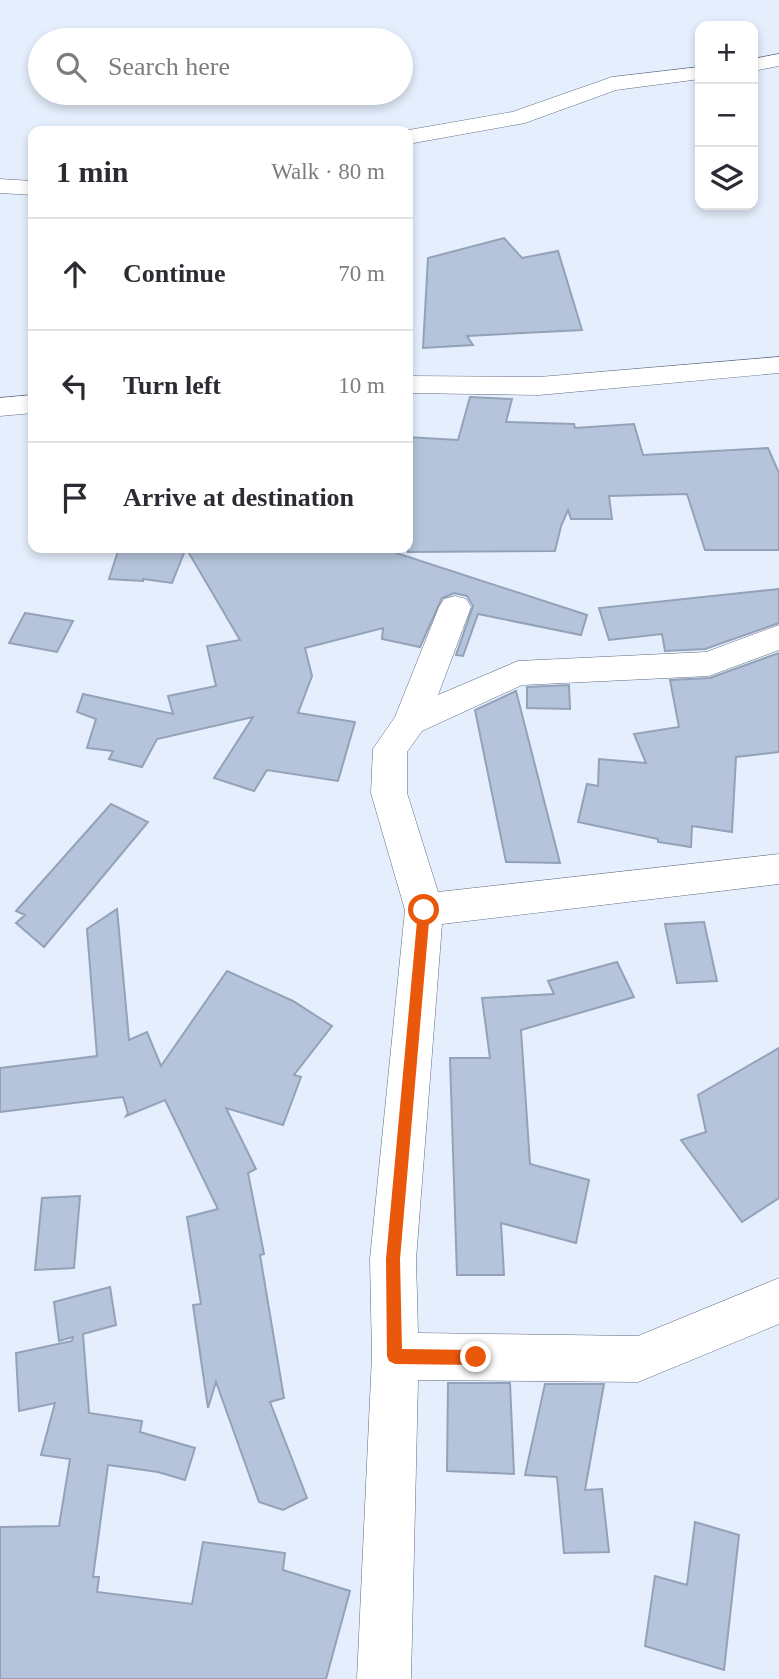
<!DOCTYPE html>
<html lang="en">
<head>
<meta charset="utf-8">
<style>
	body { margin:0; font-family:Georgia,serif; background:#f7f7f7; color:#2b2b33 }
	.controls { position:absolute; right:21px; top:21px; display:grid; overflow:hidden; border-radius:14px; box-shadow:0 4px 10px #0003 }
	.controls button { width:63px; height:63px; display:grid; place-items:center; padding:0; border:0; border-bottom:2px solid #e1e1e2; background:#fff; color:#2b2b33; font:35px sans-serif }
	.stop { position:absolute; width:21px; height:21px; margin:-16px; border:5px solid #ea580c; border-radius:50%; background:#fff }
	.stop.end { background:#ea580c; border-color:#fff; box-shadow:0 2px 7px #0008 }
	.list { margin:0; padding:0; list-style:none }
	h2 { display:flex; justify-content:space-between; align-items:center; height:91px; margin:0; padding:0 28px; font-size:30px }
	h2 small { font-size:23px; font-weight:400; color:#7c7c81 }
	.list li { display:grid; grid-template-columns:46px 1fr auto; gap:21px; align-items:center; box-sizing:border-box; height:112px; padding:0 28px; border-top:2px solid #e1e1e2 }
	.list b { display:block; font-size:26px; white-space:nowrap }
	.list em { font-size:23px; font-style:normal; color:#7c7c81 }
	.icon { flex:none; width:38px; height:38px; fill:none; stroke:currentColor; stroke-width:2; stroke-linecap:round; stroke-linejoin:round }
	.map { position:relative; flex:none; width:779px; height:1679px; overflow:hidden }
	.search { position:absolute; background:#fff; box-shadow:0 4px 10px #0003; left:28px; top:28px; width:385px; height:77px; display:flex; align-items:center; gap:18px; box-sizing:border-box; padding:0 24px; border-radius:38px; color:#7c7c81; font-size:26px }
	.panel { position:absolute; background:#fff; box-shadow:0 4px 10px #0003; left:28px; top:126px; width:385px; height:427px; border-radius:14px }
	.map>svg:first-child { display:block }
	.building { fill:#b5c4db; stroke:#93a2b8; stroke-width:2 }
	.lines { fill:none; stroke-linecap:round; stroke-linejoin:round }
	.street-casing { stroke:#5f6c81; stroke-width:1 }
	.street { fill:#fff; fill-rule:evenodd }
	.route { fill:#ea580c }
</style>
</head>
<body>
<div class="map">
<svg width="779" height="1679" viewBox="0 0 779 1679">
	<rect width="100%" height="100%" fill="#e4eefc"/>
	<!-- building -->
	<path class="building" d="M 504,238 L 522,258 L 558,251 L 582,330 L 467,336 L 473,345 L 423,348 L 428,258 Z
		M 470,397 L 512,399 L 506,422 L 574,424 L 575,428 L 634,424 L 643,455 L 768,448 L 779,473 L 779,550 L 705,550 L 687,494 L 609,496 L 612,519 L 571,519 L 568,510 L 561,526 L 555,551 L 408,552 L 408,437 L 458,440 Z
		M 119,548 L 381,548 L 587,615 L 581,635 L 478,614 L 463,656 L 456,655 L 473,606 L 467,596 L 454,593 L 442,598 L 420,647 L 382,639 L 383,628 L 305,648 L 312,676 L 298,713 L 355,722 L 338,781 L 267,770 L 254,791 L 214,778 L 253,717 L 157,739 L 142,767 L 109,759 L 113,751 L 87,748 L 96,719 L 77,712 L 83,694 L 173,714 L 168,696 L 216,686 L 207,646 L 240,640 L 186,548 L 172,583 L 143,579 L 143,581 L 109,579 Z
		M 779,589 L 779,623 L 705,649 L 665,651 L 662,634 L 609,640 L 599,608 Z
		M 25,613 L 73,621 L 57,652 L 9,643 Z
		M 779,653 L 779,752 L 736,757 L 732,832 L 692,826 L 691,847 L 658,842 L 658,839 L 578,822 L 587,784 L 598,786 L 599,759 L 646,763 L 634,734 L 679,727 L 670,680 L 710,678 Z
		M 569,685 L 570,709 L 527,708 L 527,687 Z
		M 516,691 L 560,863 L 506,862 L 475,710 Z
		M 111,804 L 148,822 L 44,947 L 16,923 L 25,915 L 16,911 Z
		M 117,909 L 129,1040 L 147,1032 L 161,1066 L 227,971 L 293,1001 L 332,1026 L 294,1075 L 301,1077 L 283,1125 L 226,1108 L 256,1169 L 248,1173 L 264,1254 L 260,1255 L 284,1398 L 270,1402 L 307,1498 L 283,1510 L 259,1502 L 216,1382 L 208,1408 L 193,1305 L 201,1304 L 187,1217 L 218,1209 L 165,1100 L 126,1116 L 128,1113 L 123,1097 L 0,1112 L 0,1068 L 97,1056 L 87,929 Z
		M 704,922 L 717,981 L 677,983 L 665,924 Z
		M 617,962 L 634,997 L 521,1030 L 530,1164 L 589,1180 L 576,1243 L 501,1223 L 504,1275 L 457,1275 L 450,1058 L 490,1058 L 482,998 L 554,994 L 548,981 Z
		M 779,1048 L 779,1198 L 742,1222 L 681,1140 L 706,1132 L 698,1095 Z
		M 80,1196 L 74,1268 L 35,1270 L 42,1198 Z
		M 110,1287 L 116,1325 L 83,1334 L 89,1413 L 142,1421 L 140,1432 L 195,1448 L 185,1480 L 158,1472 L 108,1465 L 93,1577 L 99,1577 L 97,1592 L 192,1604 L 203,1542 L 285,1553 L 283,1570 L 350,1591 L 326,1679 L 0,1679 L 0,1527 L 59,1526 L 70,1459 L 41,1455 L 55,1403 L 19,1411 L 16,1353 L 72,1341 L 73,1337 L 59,1341 L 54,1302 Z
		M 448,1383 L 510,1383 L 514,1474 L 447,1471 Z
		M 545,1384 L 604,1384 L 585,1490 L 602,1489 L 609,1552 L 564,1553 L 557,1477 L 525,1475 Z
		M 695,1522 L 739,1535 L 724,1670 L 645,1646 L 655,1576 L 687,1585 Z"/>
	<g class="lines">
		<defs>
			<path id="street" d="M 779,54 L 779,66 L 753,71 L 753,59 Z
				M 700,67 L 700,79 L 616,90 L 525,123 L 408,144 L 408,131 L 403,131 L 512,112 L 612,77 Z
				M 0,179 L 33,181 L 33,195 L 0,193 Z
				M 779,357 L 779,373 L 539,395 L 408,393 L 408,376 L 539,377 Z
				M 33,395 L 33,413 L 0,416 L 0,398 Z
				M 455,596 L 466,599 L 471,607 L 438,695 L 518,661 L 706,652 L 779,625 L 779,650 L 709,676 L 522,685 L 422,731 L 407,752 L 407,793 L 438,892 L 779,854 L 779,884 L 442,924 L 416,1259 L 418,1333 L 638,1336 L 779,1278 L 779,1324 L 638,1382 L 418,1380 L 411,1679 L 357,1679 L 372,1356 L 370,1259 L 405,910 L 371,793 L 373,749 L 395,717 L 439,607 L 444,599 Z"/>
		</defs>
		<!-- street casing -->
		<use href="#street" class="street-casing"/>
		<!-- street -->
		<use href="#street" class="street"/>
	</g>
	<!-- route -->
	<path class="route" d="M 424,905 L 430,910 L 400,1259 L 402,1349 L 476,1350 L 481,1352 L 483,1357 L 481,1362 L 476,1365 L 395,1364 L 389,1361 L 387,1356 L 386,1259 L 418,910 Z"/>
</svg>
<div class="controls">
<button>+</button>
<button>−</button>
<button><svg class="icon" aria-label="layers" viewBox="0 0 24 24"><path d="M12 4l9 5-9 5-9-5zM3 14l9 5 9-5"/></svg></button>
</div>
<div class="stop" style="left:424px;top:910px"></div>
<div class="stop end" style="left:476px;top:1357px"></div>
<div class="search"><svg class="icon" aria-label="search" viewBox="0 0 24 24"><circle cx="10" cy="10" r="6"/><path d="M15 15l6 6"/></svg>Search here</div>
<section class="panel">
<h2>1 min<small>Walk · 80 m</small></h2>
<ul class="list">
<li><svg class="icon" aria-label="ahead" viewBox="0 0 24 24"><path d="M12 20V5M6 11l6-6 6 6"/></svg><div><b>Continue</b></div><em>70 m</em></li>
<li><svg class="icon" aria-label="left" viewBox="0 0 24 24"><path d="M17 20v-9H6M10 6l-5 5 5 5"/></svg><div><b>Turn left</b></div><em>10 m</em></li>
<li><svg class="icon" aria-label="arrive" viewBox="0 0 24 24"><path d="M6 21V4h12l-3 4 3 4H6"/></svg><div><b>Arrive at destination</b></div></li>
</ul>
</section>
</div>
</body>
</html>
